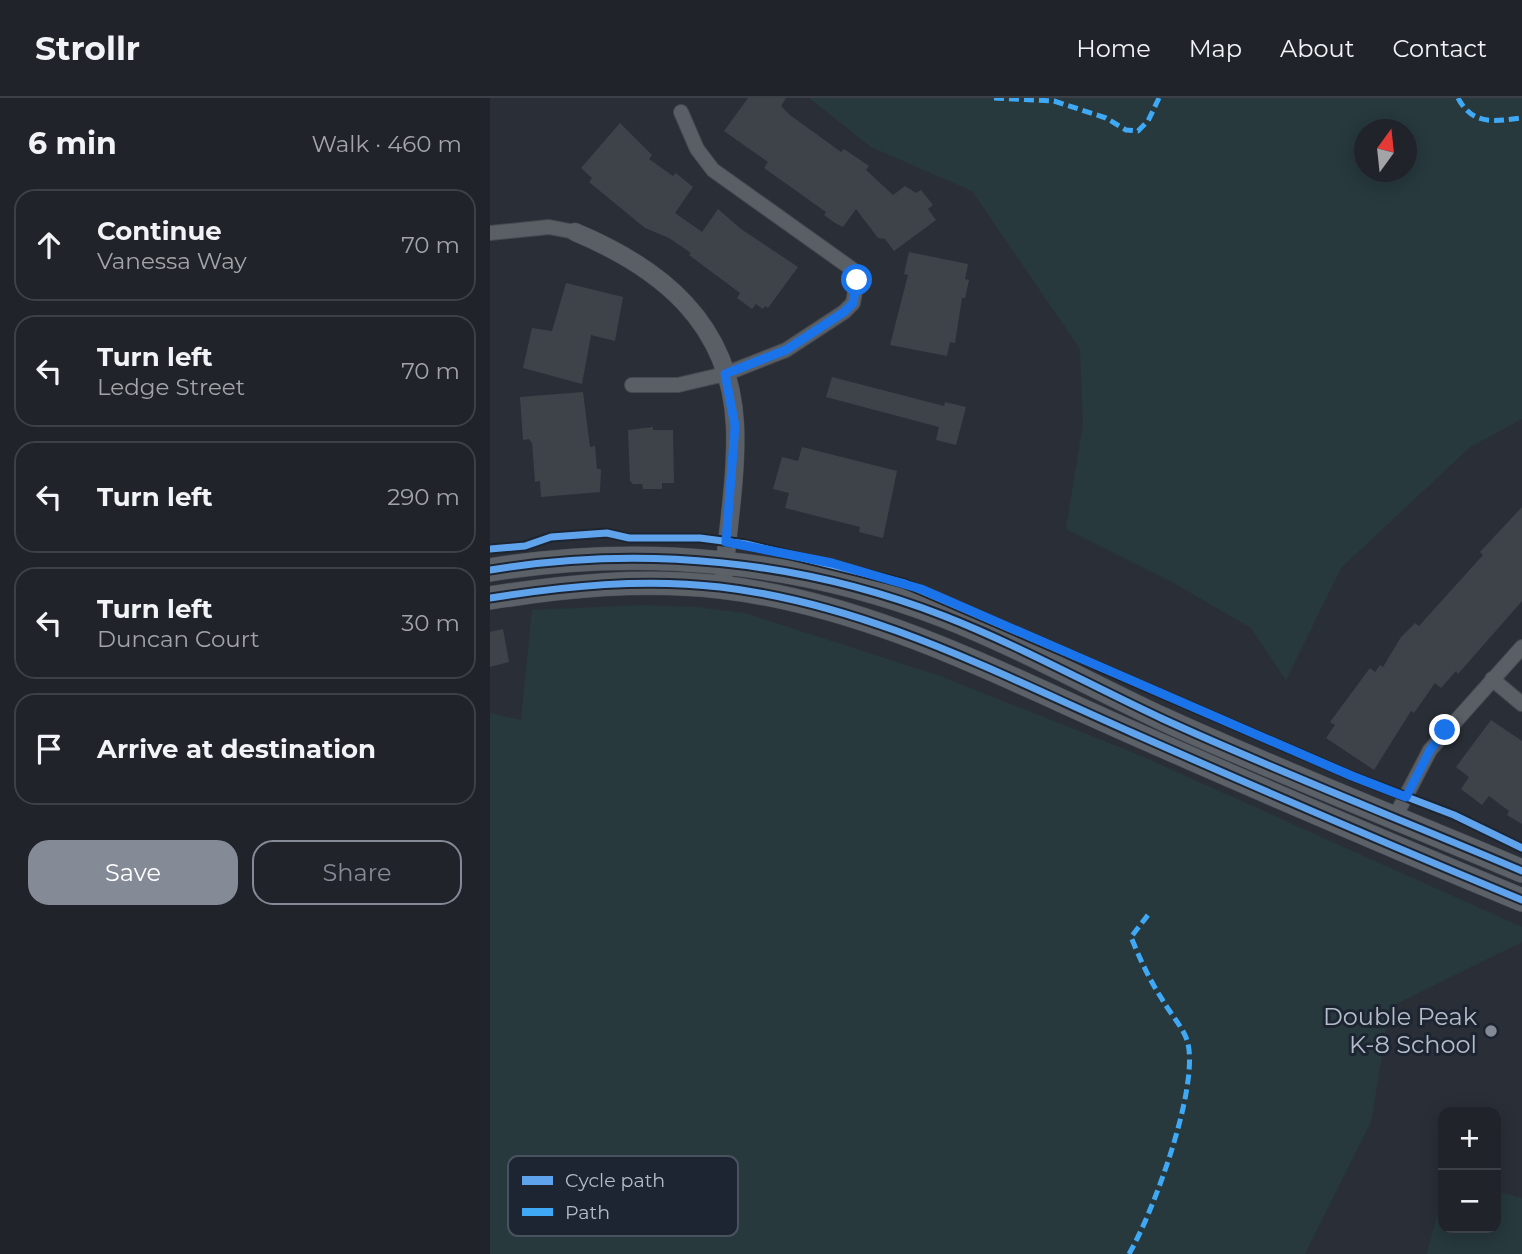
<!DOCTYPE html>
<html lang="en">
<head>
<meta charset="utf-8">
<style>
	body { margin:0; font-family:Montserrat,sans-serif; background:#2d2f35; color:#f1f3f6 }
	.controls { position:absolute; right:21px; bottom:21px; display:grid; overflow:hidden; border-radius:14px; box-shadow:0 4px 18px #0003 }
	.controls button { width:63px; height:63px; display:grid; place-items:center; padding:0; border:0; border-bottom:2px solid #3d4046; background:#202329; color:#f1f3f6; font:35px sans-serif }
	.compass { position:absolute; left:864px; top:21px; width:63px; height:63px; border-radius:50%; background:#202329; box-shadow:0 4px 18px #0003; rotate:15deg }
	.stop { position:absolute; width:21px; height:21px; margin:-16px; border:5px solid #1a73e8; border-radius:50%; background:#fff }
	.stop.end { background:#1a73e8; border-color:#fff; box-shadow:0 2px 7px #0008 }
	.list { margin:0; padding:0; list-style:none }
	h2 { display:flex; justify-content:space-between; align-items:center; height:91px; margin:0; padding:0 28px; font-size:30px }
	h2 small { font-size:23px; font-weight:400; color:#a2a4a8 }
	.list li { display:grid; grid-template-columns:46px 1fr auto; gap:21px; align-items:center; box-sizing:border-box; height:112px; margin:0 14px 14px; padding:0 14px; border:2px solid #3d4046; border-radius:21px }
	.list b { display:block; font-size:26px; white-space:nowrap }
	.list p { margin:0; font-size:23px; white-space:nowrap; color:#a2a4a8 }
	.list em { font-size:23px; font-style:normal; color:#a2a4a8 }
	.actions { display:flex; gap:14px; padding:21px 28px }
	.actions a { flex:1; padding:16px 0; border:2px solid #848a96; border-radius:21px; text-align:center; font-size:24px; color:#848a96 }
	.actions .main { background:#848a96; color:#fff }
	.icon { flex:none; width:38px; height:38px; fill:none; stroke:currentColor; stroke-width:2; stroke-linecap:round; stroke-linejoin:round }
	.map { position:relative; flex:none; width:1032px; height:1156px; overflow:hidden }
	header { display:flex; align-items:center; gap:42px; box-sizing:border-box; height:98px; padding:0 35px; background:#202329; border-bottom:2px solid #3d4046 }
	header strong { font-size:33px }
	nav { display:flex; gap:38px; margin-inline-start:auto; font-size:24px }
	main { display:flex }
	aside { flex:1; background:#202329 }
	.map>svg:first-child { display:block }
	.green { fill:#27393d; fill-rule:evenodd }
	.building { fill:#3e434a }
	.lines { fill:none; stroke-linecap:round; stroke-linejoin:round }
	.minor-casing { stroke:#464a50; stroke-width:16 }
	.tertiary-casing { stroke:#464a50; stroke-width:19 }
	.primary-casing { stroke:#484c54; stroke-width:24 }
	.minor { stroke:#5a5e65; stroke-width:14 }
	.tertiary { stroke:#5a5e65; stroke-width:18 }
	.primary { stroke:#5c6067; stroke-width:23 }
	.quiet { stroke:#3fa9f5; stroke-width:5; stroke-dasharray:10 5; stroke-linecap:butt }
	.cycleway-casing { stroke:#1d2532; stroke-width:11 }
	.cycleway { stroke:#60a3ed; stroke-width:7 }
	.route { stroke:#1a73e8; stroke-width:9 }
	.poi-dot { fill:#848a96; stroke:#1d2532; stroke-width:2.5 }
	.labels { text-anchor:middle; stroke-width:6; stroke-linejoin:round; paint-order:stroke }
	.poi-label { font-size:24px; fill:#b4bbc9; stroke:#1d2532; text-anchor:end }
	.key { fill:#1d2532; stroke:#4a525f; stroke-width:2 }
	.key-label { font-size:19px; fill:#b4bbc9 }
</style>
</head>
<body>
<header>
<strong>Strollr</strong>
<nav><a>Home</a><a>Map</a><a>About</a><a>Contact</a></nav>
</header>
<main>
<aside>
<h2>6 min<small>Walk · 460 m</small></h2>
<ul class="list">
<li><svg class="icon" aria-label="ahead" viewBox="0 0 24 24"><path d="M12 20V5M6 11l6-6 6 6"/></svg><div><b>Continue</b><p>Vanessa Way</p></div><em>70 m</em></li>
<li><svg class="icon" aria-label="left" viewBox="0 0 24 24"><path d="M17 20v-9H6M10 6l-5 5 5 5"/></svg><div><b>Turn left</b><p>Ledge Street</p></div><em>70 m</em></li>
<li><svg class="icon" aria-label="left" viewBox="0 0 24 24"><path d="M17 20v-9H6M10 6l-5 5 5 5"/></svg><div><b>Turn left</b></div><em>290 m</em></li>
<li><svg class="icon" aria-label="left" viewBox="0 0 24 24"><path d="M17 20v-9H6M10 6l-5 5 5 5"/></svg><div><b>Turn left</b><p>Duncan Court</p></div><em>30 m</em></li>
<li><svg class="icon" aria-label="arrive" viewBox="0 0 24 24"><path d="M6 21V4h12l-3 4 3 4H6"/></svg><div><b>Arrive at destination</b></div></li>
</ul>
<div class="actions"><a class="main">Save</a><a>Share</a></div>
</aside>
<div class="map">
<svg width="1032" height="1156" viewBox="0 0 1032 1156">
	<rect width="100%" height="100%" fill="#2a2f37"/>
	<!-- green -->
	<path class="green" d="M 319,0 L 1032,0 L 1032,321 L 980,349 L 851,470 L 796,582 L 761,530 L 682,484 L 576,431 L 593,326 L 590,251 L 482,93 L 381,49 ZM 874,32 L 916,32 L 916,74 L 874,74 Z
		M 152,507 L 206,509 L 255,515 L 450,578 L 642,654 L 1032,829 L 1032,844 L 900,909 L 881,1024 L 815,1156 L 0,1156 L 0,615 L 31,622 L 42,512 Z
		M 1006,1093 L 1032,1100 L 1032,1156 L 937,1156 L 953,1094 L 953,1130 L 1006,1130 Z"/>
	<!-- building -->
	<path class="building" d="M 258,0 L 296,0 L 291,8 L 300,17 L 351,54 L 354,51 L 379,68 L 376,72 L 403,97 L 415,88 L 426,95 L 431,92 L 443,107 L 438,111 L 446,122 L 404,153 L 395,141 L 388,140 L 366,111 L 353,129 L 345,125 L 334,117 L 336,114 L 274,70 L 278,64 L 234,33 Z
		M 130,25 L 162,57 L 159,61 L 183,78 L 186,75 L 203,89 L 185,115 L 212,134 L 228,111 L 251,131 L 308,169 L 278,210 L 275,208 L 273,211 L 266,206 L 262,211 L 247,200 L 250,195 L 199,157 L 201,155 L 179,140 L 155,130 L 99,84 L 102,80 L 91,70 Z
		M 419,154 L 478,166 L 475,181 L 479,182 L 475,200 L 472,200 L 465,245 L 460,244 L 457,258 L 400,247 L 418,177 L 414,176 Z
		M 76,185 L 133,199 L 125,243 L 101,237 L 92,286 L 33,270 L 42,230 L 62,233 Z
		M 342,279 L 454,308 L 455,304 L 476,309 L 466,347 L 446,342 L 449,329 L 336,299 Z
		M 93,294 L 100,349 L 105,348 L 107,371 L 111,371 L 110,394 L 51,399 L 50,383 L 45,384 L 42,345 L 39,341 L 33,342 L 30,299 Z
		M 163,329 L 163,332 L 183,332 L 184,385 L 172,385 L 172,391 L 153,391 L 152,386 L 143,386 L 140,383 L 138,332 Z
		M 312,349 L 407,373 L 393,440 L 369,434 L 370,429 L 295,410 L 299,395 L 283,391 L 292,359 L 308,363 Z
		M 1032,409 L 1032,503 L 968,576 L 966,573 L 951,590 L 945,585 L 924,615 L 921,613 L 884,672 L 836,640 L 845,627 L 840,624 L 880,570 L 885,574 L 890,567 L 893,569 L 911,539 L 925,525 L 929,528 L 993,457 L 990,454 Z
		M 13,531 L 19,564 L 0,569 L 0,534 Z
		M 1001,622 L 1032,643 L 1032,726 L 1017,717 L 1019,713 L 999,698 L 992,707 L 971,691 L 979,679 L 966,669 Z"/>
	<g class="lines">
		<defs>
			<path id="minor" d="M 0,135 L 59,129 L 85,134
				M 142,287 L 188,287 L 235,276 L 296,252 L 354,214 L 363,205 L 367,182 L 362,171 L 223,72 L 207,51 L 191,14
				M 1002,581 L 1032,606
				M 905,719 L 940,652 L 1032,549"/>
			<path id="tertiary" d="M 85,134 C 171,170 240,225 245,327 C 247,376 238,428 234,476"/>
			<path id="primary" d="M 0,472 C 152,447 310,462 454,518 C 528,547 600,587 673,621 C 791,675 912,722 1032,773
				M 0,500 C 76,488 153,480 230,489 C 378,506 509,576 643,635 C 772,692 902,748 1032,802"/>
		</defs>
		<!-- minor casing -->
		<use href="#minor" class="minor-casing"/>
		<!-- tertiary casing -->
		<use href="#tertiary" class="tertiary-casing"/>
		<!-- primary casing -->
		<use href="#primary" class="primary-casing"/>
		<!-- minor -->
		<use href="#minor" class="minor"/>
		<!-- tertiary -->
		<use href="#tertiary" class="tertiary"/>
		<!-- primary -->
		<use href="#primary" class="primary"/>
		<!-- quiet -->
		<path class="quiet" d="M 504,0 L 564,3 L 616,20 L 636,32 L 648,33 L 658,23 L 669,0
			M 968,0 C 983,28 1004,23 1032,20
			M 639,1156 C 663,1115 711,986 697,942 C 692,928 679,914 672,901 C 659,881 650,861 641,839 L 658,817"/>
		<defs>
			<path id="cycleway" d="M 0,451 L 35,448 L 61,439 L 117,435 L 139,440 L 210,440 L 256,446 L 414,485 L 862,678 L 964,717 L 1032,750
				M 0,472 C 152,447 310,462 454,518 C 528,547 600,587 673,621 C 791,675 912,722 1032,773
				M 0,500 C 76,488 153,480 230,489 C 378,506 509,576 643,635 C 772,692 902,748 1032,802"/>
		</defs>
		<!-- cycleway casing -->
		<use href="#cycleway" class="cycleway-casing"/>
		<!-- cycleway -->
		<use href="#cycleway" class="cycleway"/>
	</g>
	<g class="lines">
		<!-- route -->
		<path class="route" d="M 367,182 L 363,205 L 354,214 L 296,252 L 235,276 L 245,328 L 236,444 L 342,465 L 431,491 L 862,678 L 916,699 L 940,652 L 955,632"/>
	</g>
	<!-- markers -->
	<circle class="poi-dot" cx="1001" cy="933" r="7"/>
	<g class="labels">
		<!-- poi labels -->
		<g class="poi-label">
			<text x="987" y="927">Double Peak<tspan x="987" dy="28">K-8 School</tspan></text>
		</g>
	</g>
	<!-- legend -->
	<rect x="18" y="1058" width="230" height="80" rx="10" class="key"/>
	<rect x="32" y="1078" width="31" height="9" fill="#60a3ed"/>
	<rect x="32" y="1110" width="31" height="8" fill="#3fa9f5"/>
	<g class="key-label">
		<text x="75" y="1089">Cycle path</text>
		<text x="75" y="1121">Path</text>
	</g>
</svg>
<div class="controls">
<button>+</button>
<button>−</button>
</div>
<svg class="compass" viewBox="-18 -18 36 36"><path d="M0-13l5 13h-10z" fill="#e53935"/><path d="M0 13l5-13h-10z" fill="#a2a4a8"/></svg>
<div class="stop" style="left:367px;top:182px"></div>
<div class="stop end" style="left:955px;top:632px"></div>
</div>
</main>
</body>
</html>
